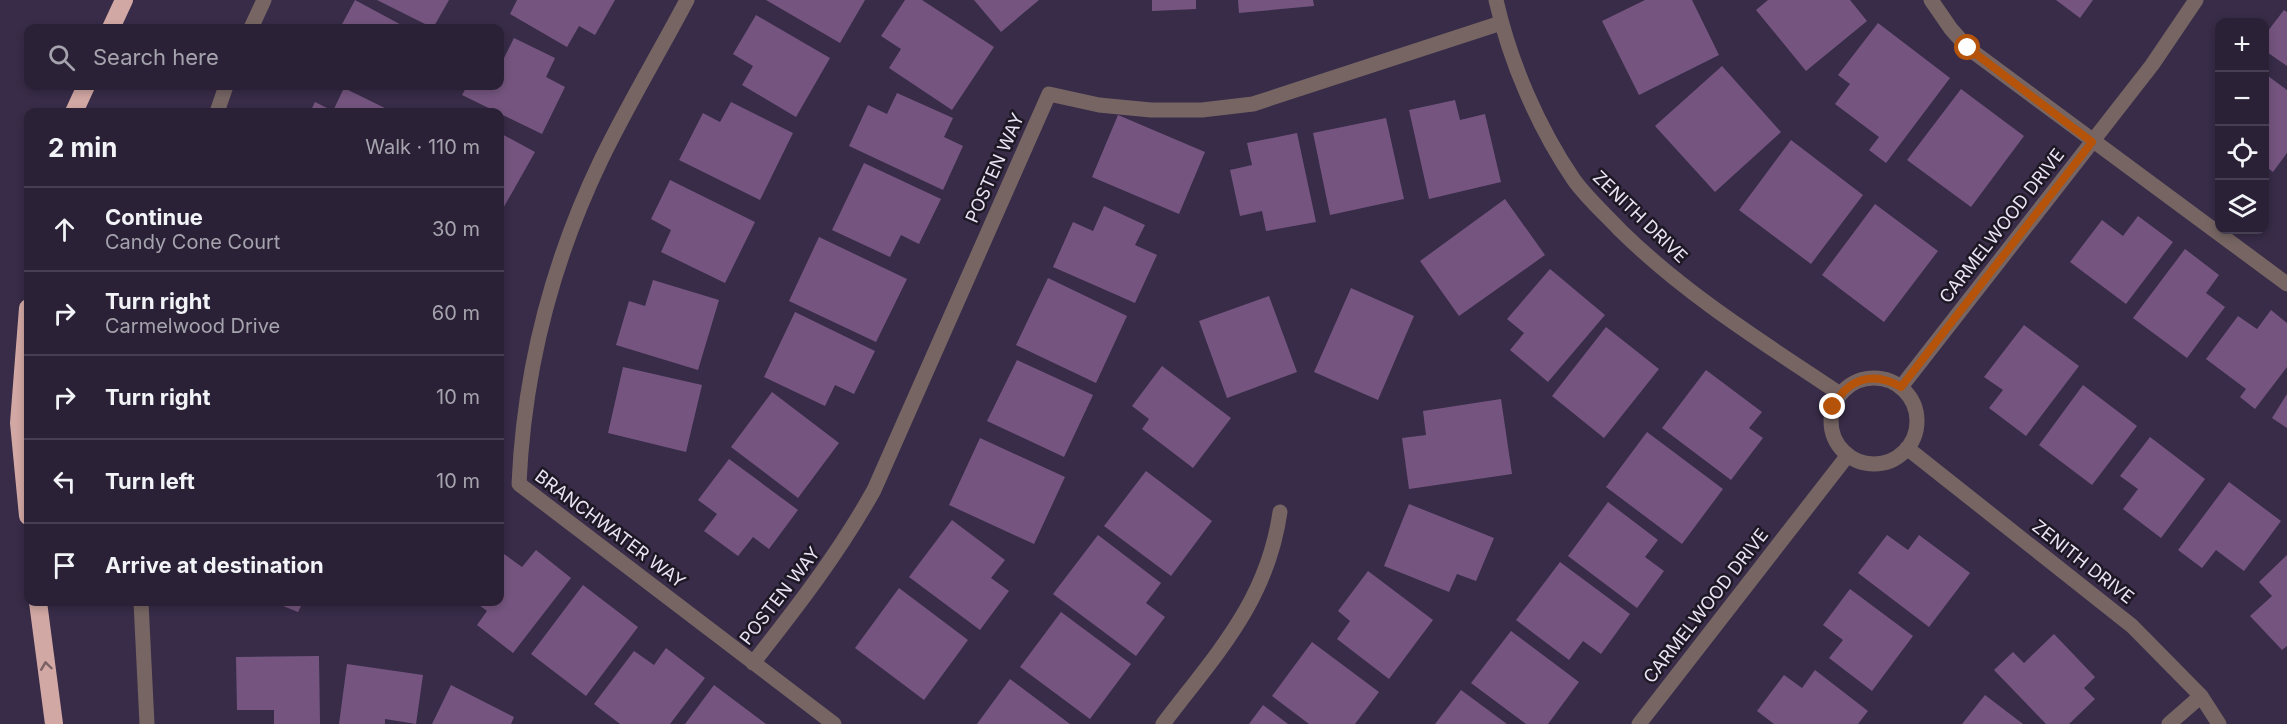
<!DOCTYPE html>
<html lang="en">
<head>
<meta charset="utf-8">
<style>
	body { margin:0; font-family:Inter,sans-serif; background:#362e42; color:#f1f3f6 }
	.controls { position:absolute; right:18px; top:18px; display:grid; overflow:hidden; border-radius:12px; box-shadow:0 3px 9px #0003 }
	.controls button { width:54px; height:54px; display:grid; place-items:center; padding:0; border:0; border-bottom:2px solid #463e51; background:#2a2136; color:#f1f3f6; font:30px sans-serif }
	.stop { position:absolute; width:18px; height:18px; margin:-14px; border:4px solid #b45309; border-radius:50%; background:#fff }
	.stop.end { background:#b45309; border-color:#fff; box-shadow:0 2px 6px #0008 }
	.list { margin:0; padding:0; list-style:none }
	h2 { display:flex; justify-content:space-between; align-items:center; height:78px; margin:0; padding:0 24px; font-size:26px }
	h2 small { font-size:20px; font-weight:400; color:#a5a3ad }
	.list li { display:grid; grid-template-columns:39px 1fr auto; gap:18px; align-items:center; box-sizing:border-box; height:84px; padding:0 24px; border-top:2px solid #463e51 }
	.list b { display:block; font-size:22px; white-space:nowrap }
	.list p { margin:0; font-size:20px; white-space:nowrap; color:#a5a3ad }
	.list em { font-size:20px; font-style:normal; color:#a5a3ad }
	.icon { flex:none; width:33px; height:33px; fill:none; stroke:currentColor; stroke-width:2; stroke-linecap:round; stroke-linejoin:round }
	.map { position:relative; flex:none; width:2287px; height:724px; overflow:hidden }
	.search { position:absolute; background:#2a2136; box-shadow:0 3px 9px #0003; left:24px; top:24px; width:480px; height:66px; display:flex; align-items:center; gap:15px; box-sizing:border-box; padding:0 21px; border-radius:12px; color:#a5a3ad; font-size:22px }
	.panel { position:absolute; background:#2a2136; box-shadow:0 3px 9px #0003; left:24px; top:108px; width:480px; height:498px; border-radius:12px }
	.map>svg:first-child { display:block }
	.building { fill:#75557f }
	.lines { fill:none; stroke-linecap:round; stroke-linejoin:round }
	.minor { stroke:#766563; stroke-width:15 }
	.highway { stroke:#d2a8a4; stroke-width:18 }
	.oneway { stroke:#786064 }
	.route { stroke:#b45309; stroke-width:8 }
	.labels { text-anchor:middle; stroke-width:5; stroke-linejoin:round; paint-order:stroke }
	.street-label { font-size:18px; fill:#eae3f5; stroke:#1d1824 }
</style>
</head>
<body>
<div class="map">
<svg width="2287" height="724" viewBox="0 0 2287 724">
	<rect width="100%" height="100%" fill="#382c48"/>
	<!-- building -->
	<path class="building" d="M 355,0 L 407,28 L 340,28 Z
		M 377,0 L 449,0 L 433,28 Z
		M 517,0 L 615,0 L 595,35 L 579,26 L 567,47 L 510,14 Z
		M 766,0 L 865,0 L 840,43 Z
		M 905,0 L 922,0 L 994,47 L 952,110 L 889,68 L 901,49 L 881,36 Z
		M 974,0 L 1039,0 L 1001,32 Z
		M 1152,0 L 1196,0 L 1196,9 L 1152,11 Z
		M 1238,0 L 1313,0 L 1314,6 L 1239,13 Z
		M 1645,0 L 1692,0 L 1719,55 L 1639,95 L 1602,21 Z
		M 1768,0 L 1850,0 L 1867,21 L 1806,71 L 1756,10 Z
		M 2056,0 L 2093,0 L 2080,18 Z
		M 2284,10 L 2287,12 L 2287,66 L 2264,50 L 2264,36 Z
		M 756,15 L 830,58 L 796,117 L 742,85 L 753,66 L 733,54 Z
		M 1878,23 L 1950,78 L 1886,163 L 1869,150 L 1879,137 L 1835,104 L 1850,84 L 1838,75 Z
		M 514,38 L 555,58 L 546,77 L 565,87 L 542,134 L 462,95 L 467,86 L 500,86 L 500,61 L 502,62 Z
		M 1722,66 L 1781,132 L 1715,192 L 1655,126 Z
		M 2264,73 L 2287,90 L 2287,153 L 2273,172 L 2264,165 Z
		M 344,88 L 393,112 L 310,112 L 315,102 L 333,111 Z
		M 1961,89 L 2024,136 L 1971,207 L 1907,160 Z
		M 897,93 L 953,118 L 944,137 L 963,146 L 943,190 L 849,146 L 868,105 L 887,114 Z
		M 1455,100 L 1460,120 L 1485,114 L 1501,182 L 1429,199 L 1409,110 Z
		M 731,102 L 793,133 L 760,200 L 679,160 L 703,113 L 720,122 Z
		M 1118,115 L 1205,152 L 1179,214 L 1092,177 Z
		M 1386,118 L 1404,199 L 1330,215 L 1313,133 Z
		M 500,133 L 535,152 L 501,212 L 500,211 Z
		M 1297,133 L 1316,222 L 1266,231 L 1262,211 L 1240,216 L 1230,170 L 1252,165 L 1247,143 Z
		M 1791,140 L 1863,195 L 1811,264 L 1739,210 Z
		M 864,163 L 941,199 L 919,244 L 901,235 L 890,257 L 832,230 Z
		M 670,180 L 755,222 L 725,283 L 661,252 L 671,230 L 651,219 Z
		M 1505,199 L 1545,255 L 1459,316 L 1420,261 Z
		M 1875,204 L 1938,251 L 1884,322 L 1822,275 Z
		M 1104,206 L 1145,225 L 1135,245 L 1157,255 L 1135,303 L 1053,267 L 1073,222 L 1093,231 Z
		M 2138,216 L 2173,242 L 2126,304 L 2070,262 L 2102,220 L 2123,236 Z
		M 819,237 L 907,279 L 876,342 L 789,301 Z
		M 2185,249 L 2219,275 L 2206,293 L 2225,307 L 2187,358 L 2133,318 Z
		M 1550,269 L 1605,315 L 1548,382 L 1510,350 L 1524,333 L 1507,319 Z
		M 1048,278 L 1127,316 L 1096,383 L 1016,345 Z
		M 653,280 L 719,300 L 698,370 L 616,345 L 629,301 L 645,306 Z
		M 1351,288 L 1414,316 L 1378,400 L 1314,372 Z
		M 1269,296 L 1297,372 L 1227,398 L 1199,321 Z
		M 2271,310 L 2287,323 L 2287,367 L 2255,409 L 2240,397 L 2246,389 L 2206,359 L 2238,316 L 2257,329 Z
		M 795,312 L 875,351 L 854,394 L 835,385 L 825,406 L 764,377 Z
		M 2024,325 L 2079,366 L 2026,436 L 1989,408 L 2003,390 L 1984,377 Z
		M 1606,327 L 1659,369 L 1604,438 L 1552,396 Z
		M 1017,360 L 1093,395 L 1064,457 L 987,421 Z
		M 1162,366 L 1231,418 L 1193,468 L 1142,429 L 1149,419 L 1132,406 Z
		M 623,367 L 702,385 L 686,452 L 608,433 Z
		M 1706,370 L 1762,412 L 1749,428 L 1763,438 L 1731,480 L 1662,428 Z
		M 2083,385 L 2137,426 L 2092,485 L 2039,445 Z
		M 772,392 L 839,443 L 798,498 L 731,447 Z
		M 2287,394 L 2287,428 L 2272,418 Z
		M 1501,399 L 1512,474 L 1409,489 L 1402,438 L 1426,435 L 1423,411 Z
		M 1647,432 L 1723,489 L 1682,544 L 1606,487 Z
		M 2150,437 L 2205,479 L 2161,538 L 2123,509 L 2138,489 L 2120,476 Z
		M 980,438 L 1065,477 L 1034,544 L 949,505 Z
		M 729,459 L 798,510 L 769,549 L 753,537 L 738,556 L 704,531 L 717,514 L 698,500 Z
		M 1146,471 L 1212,521 L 1171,576 L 1104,526 Z
		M 2229,482 L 2281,521 L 2244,571 L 2216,550 L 2202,568 L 2178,550 Z
		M 1608,502 L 1658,540 L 1645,557 L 1664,571 L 1637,608 L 1568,556 Z
		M 1409,504 L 1494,538 L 1476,581 L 1457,574 L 1449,592 L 1384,566 Z
		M 952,520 L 1005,560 L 991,578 L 1009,591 L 980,630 L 909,577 Z
		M 1098,535 L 1161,583 L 1146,603 L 1165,617 L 1136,656 L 1053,594 Z
		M 1887,535 L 1908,550 L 1919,535 L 1970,573 L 1929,627 L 1858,573 Z
		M 536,550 L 571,578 L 513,653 L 477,625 L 487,611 L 475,602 L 500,602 L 500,560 L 504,554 L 522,567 Z
		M 2287,555 L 2287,646 L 2282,650 L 2250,616 L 2272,596 L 2259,582 Z
		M 1560,562 L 1630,614 L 1601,654 L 1583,641 L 1569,660 L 1516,620 Z
		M 1368,571 L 1433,620 L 1389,679 L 1337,639 L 1350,621 L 1338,611 Z
		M 583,585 L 638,627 L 586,696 L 531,654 Z
		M 899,588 L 968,640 L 924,700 L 855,648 Z
		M 1850,589 L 1913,636 L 1872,691 L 1829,658 L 1843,640 L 1823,625 Z
		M 273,602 L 303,602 L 298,612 Z
		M 1061,612 L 1131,664 L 1090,719 L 1020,667 Z
		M 1511,631 L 1579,682 L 1548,724 L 1526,724 L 1471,683 Z
		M 2054,634 L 2095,677 L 2084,688 L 2095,699 L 2069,724 L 2046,724 L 1994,670 L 2013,652 L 2024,663 Z
		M 1312,642 L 1379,692 L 1355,724 L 1309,724 L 1272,696 Z
		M 666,648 L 705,678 L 670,724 L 620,724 L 594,704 L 634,651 L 654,665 Z
		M 319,656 L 320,724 L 274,724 L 274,710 L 237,710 L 236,657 Z
		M 347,664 L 423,675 L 416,724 L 385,719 L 385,724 L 339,724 Z
		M 1815,670 L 1868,711 L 1858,724 L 1774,724 L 1757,711 L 1784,675 L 1802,688 Z
		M 1010,679 L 1070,724 L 977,724 Z
		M 451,685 L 514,717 L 511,724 L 432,724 Z
		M 714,685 L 766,724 L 685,724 Z
		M 1461,690 L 1507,724 L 1435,724 Z
		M 1985,695 L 2023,724 L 1962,724 Z
		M 1263,705 L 1288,724 L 1249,724 Z"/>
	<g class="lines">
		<!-- minor -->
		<path class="minor" d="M 687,0 C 659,53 627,106 601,160 C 552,262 524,371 519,484 L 834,724
			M 1496,0 C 1510,62 1538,127 1574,180 C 1587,198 1605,214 1620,230 C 1686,295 1764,343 1840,394
			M 1931,0 L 1951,29 L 1968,48 L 2287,284
			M 251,28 L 264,0
			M 217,112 L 226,86
			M1831 421a43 43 0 1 1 86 0a43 43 0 1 1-86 0Z
			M 1901,387 L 2152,65 L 2196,0
			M 1907,448 L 2132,626 L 2201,696 L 2219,724
			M 141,602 L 147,724
			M 753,663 C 797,607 839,553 874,490 L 1049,94 L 1099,105 L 1151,110 L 1202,110 L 1253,104 L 1501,23
			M 1163,724 C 1216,654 1267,602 1280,512
			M 1639,724 L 1848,455
			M 2169,724 L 2201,696"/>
		<!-- highway -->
		<path class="highway" d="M 111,28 L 124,0
			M 74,112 L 86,86
			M 28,308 L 19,423 L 28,516
			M 38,602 L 54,724"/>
	</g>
	<!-- one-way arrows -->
	<defs><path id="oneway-chevron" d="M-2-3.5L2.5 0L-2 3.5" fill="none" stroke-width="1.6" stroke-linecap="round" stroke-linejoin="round" transform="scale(1.5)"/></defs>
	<use class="oneway" href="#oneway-chevron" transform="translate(46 666) rotate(-98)"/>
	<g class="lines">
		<!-- route -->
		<path class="route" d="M 1833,407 C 1848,378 1873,371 1901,387 L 2092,142 L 1968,48"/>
	</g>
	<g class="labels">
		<!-- street labels -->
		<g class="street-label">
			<text transform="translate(995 168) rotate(-66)" y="6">POSTEN WAY</text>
			<text transform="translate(1640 217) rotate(44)" y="6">ZENITH DRIVE</text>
			<text transform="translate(2002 226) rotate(-52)" y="6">CARMELWOOD DRIVE</text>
			<text transform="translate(610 529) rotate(37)" y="6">BRANCHWATER WAY</text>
			<text transform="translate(2083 562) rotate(38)" y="6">ZENITH DRIVE</text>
			<text transform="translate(780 596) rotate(-52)" y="6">POSTEN WAY</text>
			<text transform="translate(1706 606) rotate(-52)" y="6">CARMELWOOD DRIVE</text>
		</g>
	</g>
</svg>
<div class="controls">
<button>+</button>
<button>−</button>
<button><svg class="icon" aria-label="locate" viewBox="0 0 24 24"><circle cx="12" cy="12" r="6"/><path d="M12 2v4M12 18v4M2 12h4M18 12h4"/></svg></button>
<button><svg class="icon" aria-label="layers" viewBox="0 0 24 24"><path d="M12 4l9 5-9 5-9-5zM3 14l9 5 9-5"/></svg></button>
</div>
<div class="stop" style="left:1968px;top:48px"></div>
<div class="stop end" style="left:1833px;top:407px"></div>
<div class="search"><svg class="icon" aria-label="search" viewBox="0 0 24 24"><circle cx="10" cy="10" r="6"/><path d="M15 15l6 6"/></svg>Search here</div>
<section class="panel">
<h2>2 min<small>Walk · 110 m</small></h2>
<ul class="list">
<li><svg class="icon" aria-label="ahead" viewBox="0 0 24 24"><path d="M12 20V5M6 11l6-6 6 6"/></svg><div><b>Continue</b><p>Candy Cone Court</p></div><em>30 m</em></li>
<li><svg class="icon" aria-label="right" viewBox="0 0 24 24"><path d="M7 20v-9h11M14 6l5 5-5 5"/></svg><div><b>Turn right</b><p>Carmelwood Drive</p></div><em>60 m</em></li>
<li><svg class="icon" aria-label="right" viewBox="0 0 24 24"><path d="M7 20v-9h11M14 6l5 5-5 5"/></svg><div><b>Turn right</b></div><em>10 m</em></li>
<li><svg class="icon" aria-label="left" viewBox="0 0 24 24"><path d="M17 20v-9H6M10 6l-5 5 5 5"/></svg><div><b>Turn left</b></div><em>10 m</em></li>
<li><svg class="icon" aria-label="arrive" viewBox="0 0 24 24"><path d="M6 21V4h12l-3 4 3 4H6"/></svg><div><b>Arrive at destination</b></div></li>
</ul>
</section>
</div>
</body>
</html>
